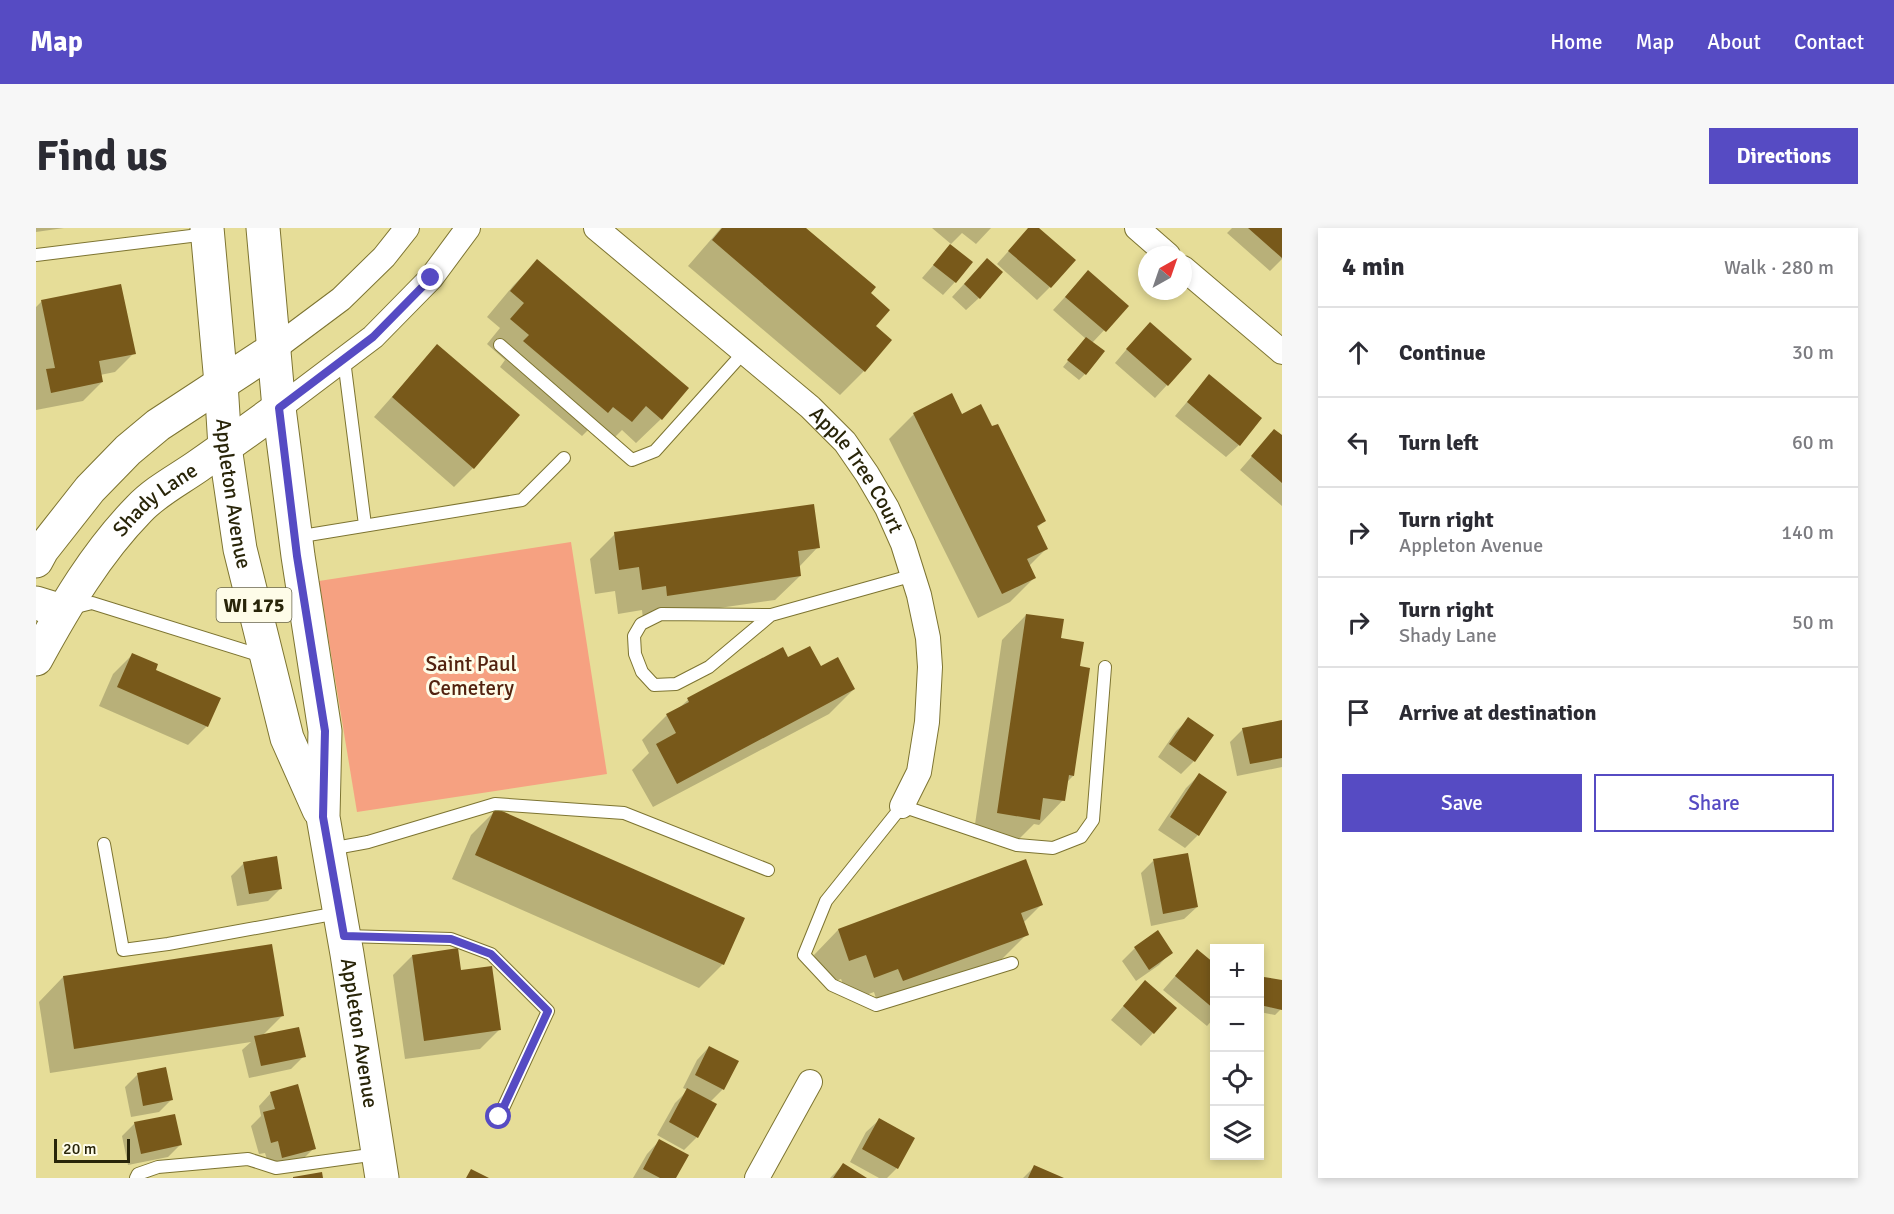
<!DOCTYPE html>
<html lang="en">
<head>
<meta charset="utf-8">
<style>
	body { margin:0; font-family:Signika,sans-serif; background:#f7f7f7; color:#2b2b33 }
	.controls { position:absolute; right:18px; bottom:18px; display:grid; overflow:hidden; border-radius:0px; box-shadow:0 3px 9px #0003 }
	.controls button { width:54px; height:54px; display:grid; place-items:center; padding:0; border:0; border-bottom:2px solid #e1e1e2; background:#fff; color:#2b2b33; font:30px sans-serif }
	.compass { position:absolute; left:1102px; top:18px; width:54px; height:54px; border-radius:50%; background:#fff; box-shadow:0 3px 9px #0003; rotate:40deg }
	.scale { position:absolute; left:18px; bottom:15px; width:76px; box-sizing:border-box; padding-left:6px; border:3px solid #292509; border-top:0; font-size:16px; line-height:21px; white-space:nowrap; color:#292509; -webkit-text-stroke:4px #fefce8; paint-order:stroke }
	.stop { position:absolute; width:18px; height:18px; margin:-14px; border:4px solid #564bc3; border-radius:50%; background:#fff }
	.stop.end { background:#564bc3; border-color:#fff; box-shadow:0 2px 6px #0008 }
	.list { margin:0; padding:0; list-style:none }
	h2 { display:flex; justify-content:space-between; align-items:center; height:78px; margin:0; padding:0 24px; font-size:26px }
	h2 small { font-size:20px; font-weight:400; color:#7c7c81 }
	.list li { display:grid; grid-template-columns:39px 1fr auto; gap:18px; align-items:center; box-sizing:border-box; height:90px; padding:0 24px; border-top:2px solid #e1e1e2 }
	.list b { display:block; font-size:22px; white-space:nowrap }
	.list p { margin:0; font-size:20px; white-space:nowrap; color:#7c7c81 }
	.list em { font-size:20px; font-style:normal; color:#7c7c81 }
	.actions { display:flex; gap:12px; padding:18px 24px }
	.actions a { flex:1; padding:14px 0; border:2px solid #564bc3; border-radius:0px; text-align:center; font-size:21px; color:#564bc3 }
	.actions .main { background:#564bc3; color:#fff }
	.icon { flex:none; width:33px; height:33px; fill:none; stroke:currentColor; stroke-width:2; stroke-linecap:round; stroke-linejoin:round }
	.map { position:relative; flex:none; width:1246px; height:950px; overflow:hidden; border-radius:0px }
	header { display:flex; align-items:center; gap:36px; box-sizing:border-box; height:84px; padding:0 30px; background:#564bc3; color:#fff }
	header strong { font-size:28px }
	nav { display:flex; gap:33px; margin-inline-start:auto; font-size:21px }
	.intro { display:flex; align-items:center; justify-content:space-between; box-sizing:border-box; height:144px; padding:0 36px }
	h1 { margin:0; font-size:42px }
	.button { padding:15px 27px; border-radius:0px; background:#564bc3; color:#fff; font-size:21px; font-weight:700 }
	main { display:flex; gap:36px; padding:0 36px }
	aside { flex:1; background:#fff; border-radius:0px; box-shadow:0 3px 9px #0003 }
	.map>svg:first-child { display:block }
	.green { fill:#f6a181 }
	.shadow { fill:#0003 }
	.building { fill:#78591a }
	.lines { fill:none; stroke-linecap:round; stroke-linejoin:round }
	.lane-casing { stroke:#7d7431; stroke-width:14 }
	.street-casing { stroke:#7d7431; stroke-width:26 }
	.secondary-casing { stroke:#7d7431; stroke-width:35 }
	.primary-casing { stroke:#7d7431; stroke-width:35 }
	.lane { stroke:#fff; stroke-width:12 }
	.street { stroke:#fff; stroke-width:24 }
	.secondary { stroke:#fff; stroke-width:33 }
	.primary { stroke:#fff; stroke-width:33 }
	.route { stroke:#564bc3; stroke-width:8 }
	.labels { text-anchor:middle; stroke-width:6; stroke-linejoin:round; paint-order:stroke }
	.shield { fill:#fefce8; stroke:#69664c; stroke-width:1.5 }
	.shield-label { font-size:20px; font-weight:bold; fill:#292509 }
	.street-label { font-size:21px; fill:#292509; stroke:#fefce8 }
	.park-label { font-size:21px; fill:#52220f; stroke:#fefce8 }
</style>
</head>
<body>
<header>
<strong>Map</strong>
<nav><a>Home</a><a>Map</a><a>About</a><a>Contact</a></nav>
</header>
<div class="intro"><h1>Find us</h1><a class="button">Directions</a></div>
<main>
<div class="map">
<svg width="1246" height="950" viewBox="0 0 1246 950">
	<rect width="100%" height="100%" fill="#e6dd98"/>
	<!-- green -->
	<path class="green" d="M 535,314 L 571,546 L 321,584 L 283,353 Z"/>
	<!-- shadow -->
	<path class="shadow" d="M 0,0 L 28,0 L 0,4 Z
		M 685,0 L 767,0 L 832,65 L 838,98 L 828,143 L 804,167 L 652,38 Z
		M 896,0 L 955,0 L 940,16 L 926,5 L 915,16 Z
		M 993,0 L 1001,0 L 1014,59 L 1001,72 L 961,36 Z
		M 1196,0 L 1246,0 L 1246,31 L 1234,43 L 1191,5 Z
		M 914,18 L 919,54 L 907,67 L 886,50 Z
		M 501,33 L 625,191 L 600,215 L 586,202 L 570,218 L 552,202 L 546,208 L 464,139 L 469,132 L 451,116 L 464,100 L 451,89 L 477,58 Z
		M 939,44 L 943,70 L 930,82 L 916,69 Z
		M 1040,57 L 1091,78 L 1056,115 L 1049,146 L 1043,152 L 1027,139 L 1050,111 L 1017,82 Z
		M 6,73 L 98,125 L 79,144 L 64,147 L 66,154 L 47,173 L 0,182 L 0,79 Z
		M 1101,109 L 1131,157 L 1119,170 L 1079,135 Z
		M 401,118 L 437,240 L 418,259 L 338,189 Z
		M 1173,148 L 1203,217 L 1190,229 L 1139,188 Z
		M 878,186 L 926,188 L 1008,293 L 1000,301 L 1010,321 L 993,338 L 999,349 L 974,374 L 942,390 L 853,211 Z
		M 1238,203 L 1246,209 L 1246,278 L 1204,242 Z
		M 579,306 L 782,319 L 763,339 L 764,348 L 739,372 L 607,391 L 606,382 L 582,386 L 579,363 L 559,366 L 554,331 Z
		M 990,387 L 1023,412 L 1043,440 L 1037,548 L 1030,555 L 1027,572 L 1003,597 L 998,596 L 978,616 L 937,610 L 966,412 Z
		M 746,421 L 752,431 L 785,440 L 818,461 L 793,486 L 617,579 L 596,542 L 613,525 L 606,512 L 631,487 L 642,481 L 652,472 Z
		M 96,427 L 118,442 L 171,498 L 152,517 L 63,478 L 77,446 Z
		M 1153,491 L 1158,533 L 1145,546 L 1122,529 L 1140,503 Z
		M 1246,494 L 1246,539 L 1201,548 L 1194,514 L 1207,501 Z
		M 1163,547 L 1189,565 L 1162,607 L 1149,620 L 1122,602 L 1150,560 Z
		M 460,582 L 687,736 L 663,760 L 416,651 L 435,607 Z
		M 1117,633 L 1161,679 L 1148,691 L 1115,698 L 1105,645 Z
		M 208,635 L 245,660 L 232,673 L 201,678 L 195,648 Z
		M 1005,677 L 987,695 L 991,706 L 966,731 L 842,777 L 838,764 L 814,773 L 805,751 L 789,757 L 778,727 L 802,702 Z
		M 1121,705 L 1135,724 L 1123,737 L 1100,753 L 1086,733 L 1099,720 Z
		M 1161,723 L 1178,737 L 1178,790 L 1171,798 L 1127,762 Z
		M 376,728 L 424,744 L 463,802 L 444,821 L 369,831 L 357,747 Z
		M 27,749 L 246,788 L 226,808 L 268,828 L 255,841 L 213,850 L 206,822 L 215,814 L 14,845 L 3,774 Z
		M 1229,750 L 1246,754 L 1246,775 L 1245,781 L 1239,787 L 1224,784 L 1224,756 Z
		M 1097,767 L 1117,805 L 1105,818 L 1075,792 Z
		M 673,819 L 687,861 L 674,874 L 661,909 L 648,922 L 621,907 L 639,875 L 652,862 L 647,860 L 661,832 Z
		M 101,847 L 136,871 L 123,884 L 95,889 L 89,859 Z
		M 235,865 L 278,920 L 265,933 L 234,941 L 229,925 L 223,926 L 215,898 L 225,888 L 223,878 Z
		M 843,892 L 861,940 L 851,950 L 843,950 L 814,934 L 830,904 Z
		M 99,895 L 144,917 L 132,929 L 92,937 L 86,908 Z
		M 623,913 L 639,950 L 597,950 L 611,926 Z
		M 807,937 L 828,950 L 794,950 Z
		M 998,939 L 1024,950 L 987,950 Z"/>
	<!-- building -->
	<path class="building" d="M 686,0 L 770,0 L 840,59 L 835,65 L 854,82 L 840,98 L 856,112 L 829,144 L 676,12 Z
		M 992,0 L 1003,0 L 1040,32 L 1015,60 L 972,23 Z
		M 1212,0 L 1246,0 L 1246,30 Z
		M 914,16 L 937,34 L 920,55 L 897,37 Z
		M 951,30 L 967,44 L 944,71 L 928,56 Z
		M 501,31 L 653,160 L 626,192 L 610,178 L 596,194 L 577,179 L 572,185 L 487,113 L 493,107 L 474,91 L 488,75 L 474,63 Z
		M 1052,42 L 1093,78 L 1070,104 L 1029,69 Z
		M 85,56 L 100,126 L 63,133 L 67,154 L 15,165 L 10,141 L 19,140 L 5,72 Z
		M 1114,94 L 1156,131 L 1132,158 L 1090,121 Z
		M 1050,109 L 1069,123 L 1050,147 L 1031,132 Z
		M 401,116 L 484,187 L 438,241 L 356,169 Z
		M 1173,146 L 1226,190 L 1204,218 L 1151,174 Z
		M 916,165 L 926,186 L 945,176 L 956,198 L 962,196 L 1010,293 L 1001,298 L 1012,321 L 991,331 L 1000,350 L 966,366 L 877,185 Z
		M 1238,201 L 1246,207 L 1246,255 L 1215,228 Z
		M 778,276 L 784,320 L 762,323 L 765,348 L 631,368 L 630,358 L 606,362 L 603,339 L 583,342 L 578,304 Z
		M 990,386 L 1028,391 L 1025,410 L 1048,414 L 1044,438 L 1054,440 L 1038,548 L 1033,547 L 1029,573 L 1007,570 L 1004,592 L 961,585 Z
		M 774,418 L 785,438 L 802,429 L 819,461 L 641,556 L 620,516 L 640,505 L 630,486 L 653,474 L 651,470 L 747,419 L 752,429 Z
		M 96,425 L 122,436 L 120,442 L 185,470 L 172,499 L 81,459 Z
		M 1152,489 L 1178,507 L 1159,534 L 1133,516 Z
		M 1246,492 L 1246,530 L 1214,536 L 1206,500 Z
		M 1163,545 L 1191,564 L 1163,608 L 1134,589 Z
		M 459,580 L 709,690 L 688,737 L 439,627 Z
		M 1152,625 L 1162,679 L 1127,686 L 1117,631 Z
		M 241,628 L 246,661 L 213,666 L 207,634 Z
		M 990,631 L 1007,677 L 985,685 L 993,707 L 867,753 L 862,741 L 838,750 L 830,727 L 813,733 L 802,701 Z
		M 1122,702 L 1137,725 L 1113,742 L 1098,719 Z
		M 236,716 L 248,788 L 38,821 L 27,748 Z
		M 422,720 L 425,742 L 456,738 L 465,802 L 388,813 L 376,727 Z
		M 1161,721 L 1178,735 L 1178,781 L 1139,748 Z
		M 1228,749 L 1246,752 L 1246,782 L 1224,777 Z
		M 1109,752 L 1141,780 L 1118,806 L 1087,778 Z
		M 263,799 L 270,829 L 225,838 L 218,808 Z
		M 673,818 L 703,833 L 688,862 L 659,847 Z
		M 130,839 L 137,872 L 107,878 L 101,845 Z
		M 262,856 L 280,921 L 246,930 L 242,913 L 235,915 L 227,884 L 239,881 L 234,864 Z
		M 651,860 L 681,876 L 662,910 L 633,894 Z
		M 139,886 L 146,917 L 105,926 L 98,894 Z
		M 843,890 L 879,910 L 862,941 L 826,921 Z
		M 623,911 L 653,927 L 640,950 L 624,950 L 607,941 Z
		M 807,935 L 831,950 L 797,950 Z
		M 998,937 L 1028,950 L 992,950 Z
		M 435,941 L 453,950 L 430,950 Z
		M 286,944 L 287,950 L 257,950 L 257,949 Z"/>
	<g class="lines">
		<defs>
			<path id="lane" d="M 0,27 L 171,6
				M 464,117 L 596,232 L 619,223 L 708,124
				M 308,132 L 329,297
				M 260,309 L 486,272 L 528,230
				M 36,380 L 56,375 L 226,428
				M 735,387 L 625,386 L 605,396 L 598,408 L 599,426 L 606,444 L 618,457 L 640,456 L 673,439 L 735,387 L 878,347
				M 68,616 L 87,722 L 132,716 L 302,685
				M 294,621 L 332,614 L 459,576 L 588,585 L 732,642
				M 309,708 L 415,711 L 455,726 L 512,783 L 463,889
				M 976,735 L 840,777 L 796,757 L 768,727 L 790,673 L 866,578 L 981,617 L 1017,620 L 1045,609 L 1057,592 L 1069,439
				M 100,950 L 102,946 L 122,939 L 212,931 L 240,940 L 341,926"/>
			<g id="street">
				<path id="s1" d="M 560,0 L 774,179 L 809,214 L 831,246 L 851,280 L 867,316 L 883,367 L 892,410 L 894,439 L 891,494 L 883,544 L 866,578"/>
				<path d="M 1101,0 L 1132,27"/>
				<path d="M 1147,40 L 1246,124"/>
				<path d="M 238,121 L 305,71 L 348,29 L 371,0"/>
				<path d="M 243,180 L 337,109 L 395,50 L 432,0"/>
				<path d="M 721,950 L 774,854"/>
			</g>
			<g id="secondary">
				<path d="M 0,333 L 6,322 L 54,261 L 92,222 L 122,197 L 238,121"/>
				<path d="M 0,375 L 26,383"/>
				<path id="s2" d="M 0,431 C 29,378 60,325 103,281 C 120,263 142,252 162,238 C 189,219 216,200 243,180"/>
			</g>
			<g id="primary">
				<path id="s3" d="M 171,0 L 185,155 L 189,219 L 204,321 L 251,510 L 283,582"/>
				<path id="s4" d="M 227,0 L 243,180 L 262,328 L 289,503 L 287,589 L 311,726 L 346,950"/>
			</g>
		</defs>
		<!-- lane casing -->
		<use href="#lane" class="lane-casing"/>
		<!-- street casing -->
		<use href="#street" class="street-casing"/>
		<!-- secondary casing -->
		<use href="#secondary" class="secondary-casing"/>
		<!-- primary casing -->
		<use href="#primary" class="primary-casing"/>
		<!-- lane -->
		<use href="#lane" class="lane"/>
		<!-- street -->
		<use href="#street" class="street"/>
		<!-- secondary -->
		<use href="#secondary" class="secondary"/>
		<!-- primary -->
		<use href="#primary" class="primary"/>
	</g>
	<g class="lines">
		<!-- route -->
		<path class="route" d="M 395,50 L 337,109 L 243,180 L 261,328 L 289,503 L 287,589 L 308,708 L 415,711 L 455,726 L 512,783 L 463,889"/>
	</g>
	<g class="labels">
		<!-- shield labels -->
		<rect class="shield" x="180.5" y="360" width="75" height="34" rx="4.5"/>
		<g class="shield-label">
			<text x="218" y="384">WI 175</text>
		</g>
		<!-- street labels -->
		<g class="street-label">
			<text dy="7" stroke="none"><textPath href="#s1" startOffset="358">Apple Tree Court</textPath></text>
			<text dy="7" stroke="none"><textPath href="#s3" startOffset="267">Appleton Avenue</textPath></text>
			<text dy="7" stroke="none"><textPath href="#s2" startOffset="201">Shady Lane</textPath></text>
			<text dy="7" stroke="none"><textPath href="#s4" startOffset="812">Appleton Avenue</textPath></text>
		</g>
		<!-- park labels -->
		<g class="park-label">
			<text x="435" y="443">Saint Paul<tspan x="435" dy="24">Cemetery</tspan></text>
		</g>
	</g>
</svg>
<div class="controls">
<button>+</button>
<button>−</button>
<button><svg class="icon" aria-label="locate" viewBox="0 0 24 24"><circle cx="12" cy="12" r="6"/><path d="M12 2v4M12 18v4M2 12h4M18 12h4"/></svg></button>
<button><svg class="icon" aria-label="layers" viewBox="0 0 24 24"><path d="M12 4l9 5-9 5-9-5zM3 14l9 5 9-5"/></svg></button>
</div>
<svg class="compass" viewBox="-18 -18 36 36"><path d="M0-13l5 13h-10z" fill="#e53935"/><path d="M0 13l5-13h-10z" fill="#7c7c81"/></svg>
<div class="scale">20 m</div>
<div class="stop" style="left:463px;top:889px"></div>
<div class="stop end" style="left:395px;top:50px"></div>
</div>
<aside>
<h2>4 min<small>Walk · 280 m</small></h2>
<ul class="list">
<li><svg class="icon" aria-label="ahead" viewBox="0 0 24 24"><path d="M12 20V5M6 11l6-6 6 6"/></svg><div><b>Continue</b></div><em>30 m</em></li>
<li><svg class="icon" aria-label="left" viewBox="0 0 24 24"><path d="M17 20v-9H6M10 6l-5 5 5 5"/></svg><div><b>Turn left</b></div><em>60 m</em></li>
<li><svg class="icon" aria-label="right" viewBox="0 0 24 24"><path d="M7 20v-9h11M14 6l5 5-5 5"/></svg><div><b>Turn right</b><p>Appleton Avenue</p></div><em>140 m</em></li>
<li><svg class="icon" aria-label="right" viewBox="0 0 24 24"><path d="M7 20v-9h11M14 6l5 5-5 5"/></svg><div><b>Turn right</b><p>Shady Lane</p></div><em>50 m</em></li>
<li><svg class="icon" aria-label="arrive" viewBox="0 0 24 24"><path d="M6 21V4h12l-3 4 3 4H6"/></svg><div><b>Arrive at destination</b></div></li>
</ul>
<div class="actions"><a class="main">Save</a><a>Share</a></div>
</aside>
</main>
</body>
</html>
